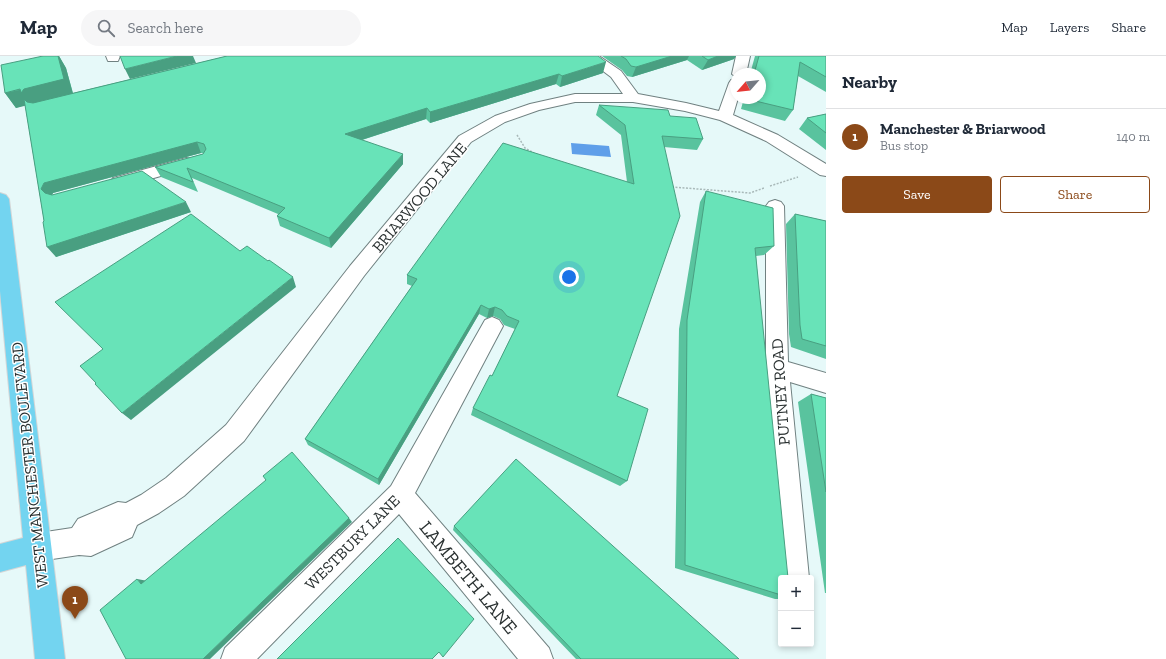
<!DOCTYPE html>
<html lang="en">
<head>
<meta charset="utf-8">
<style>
	body { margin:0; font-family:"Zilla Slab",serif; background:#f6f6f7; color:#1f2937 }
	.controls { position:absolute; right:12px; bottom:12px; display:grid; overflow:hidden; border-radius:4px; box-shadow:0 2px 6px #0003 }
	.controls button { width:36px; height:36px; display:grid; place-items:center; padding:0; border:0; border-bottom:1px solid #e0e1e3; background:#fff; color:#1f2937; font:20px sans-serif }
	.compass { position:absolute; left:730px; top:12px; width:36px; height:36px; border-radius:50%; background:#fff; box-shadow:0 2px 6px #0003; rotate:242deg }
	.you { position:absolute; left:569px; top:221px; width:14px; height:14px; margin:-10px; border:3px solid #fff; border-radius:50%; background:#1a73e8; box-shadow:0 0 0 6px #1a73e833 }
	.badge { display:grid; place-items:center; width:26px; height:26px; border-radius:50%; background:#8b4918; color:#fff; font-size:13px; font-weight:700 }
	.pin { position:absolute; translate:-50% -33px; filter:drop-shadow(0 1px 2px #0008) }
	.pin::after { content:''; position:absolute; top:21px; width:14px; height:12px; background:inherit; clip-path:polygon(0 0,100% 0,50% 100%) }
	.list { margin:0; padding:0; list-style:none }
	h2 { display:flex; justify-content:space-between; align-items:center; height:52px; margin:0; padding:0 16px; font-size:17px }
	h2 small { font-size:13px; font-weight:400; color:#747a83 }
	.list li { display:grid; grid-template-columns:26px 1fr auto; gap:12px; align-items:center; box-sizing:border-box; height:56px; padding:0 16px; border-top:1px solid #e0e1e3 }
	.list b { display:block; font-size:15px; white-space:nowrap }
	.list p { margin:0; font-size:13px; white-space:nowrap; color:#747a83 }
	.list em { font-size:13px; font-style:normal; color:#747a83 }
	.actions { display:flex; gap:8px; padding:12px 16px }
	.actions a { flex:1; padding:9px 0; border:1px solid #8b4918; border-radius:4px; text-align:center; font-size:14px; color:#8b4918 }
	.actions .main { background:#8b4918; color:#fff }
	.icon { flex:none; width:22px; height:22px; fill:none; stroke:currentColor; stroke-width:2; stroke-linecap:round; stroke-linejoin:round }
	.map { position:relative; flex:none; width:826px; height:603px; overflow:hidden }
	header { display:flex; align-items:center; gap:24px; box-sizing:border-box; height:56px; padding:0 20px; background:#fff; border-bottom:1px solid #e0e1e3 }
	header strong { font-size:19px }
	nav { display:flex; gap:22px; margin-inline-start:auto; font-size:14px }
	.search { width:280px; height:36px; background:#f6f6f7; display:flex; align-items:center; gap:10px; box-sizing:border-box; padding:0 14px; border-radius:22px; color:#747a83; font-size:15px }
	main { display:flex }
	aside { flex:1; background:#fff }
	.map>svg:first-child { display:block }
	.water { fill:#5f9fe9 }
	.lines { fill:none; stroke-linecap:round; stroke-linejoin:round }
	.minor-casing { stroke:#708181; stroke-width:2 }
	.major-casing { stroke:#d4d6d6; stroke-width:2 }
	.path { stroke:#a9b9b9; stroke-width:1.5; stroke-dasharray:2 1.5; stroke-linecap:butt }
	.minor { fill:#fff; fill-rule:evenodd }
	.major { fill:#73d4f0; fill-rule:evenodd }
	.wall { fill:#59c39e }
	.shaded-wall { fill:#499f81 }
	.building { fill:#68e3b8; stroke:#499f81 }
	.labels { text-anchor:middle; stroke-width:3; stroke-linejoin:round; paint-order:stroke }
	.street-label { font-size:16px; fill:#2a3131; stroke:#fff }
	.near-street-label { font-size:19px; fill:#2a3131; stroke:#fff }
</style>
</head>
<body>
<header>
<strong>Map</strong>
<div class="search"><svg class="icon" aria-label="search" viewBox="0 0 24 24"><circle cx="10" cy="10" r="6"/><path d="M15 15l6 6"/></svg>Search here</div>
<nav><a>Map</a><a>Layers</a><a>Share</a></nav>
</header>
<main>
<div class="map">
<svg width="826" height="603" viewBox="0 0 826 603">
	<rect width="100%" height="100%" fill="#e6f9f9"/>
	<!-- water -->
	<path class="water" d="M 571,87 L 609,90 L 611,101 L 572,98 Z"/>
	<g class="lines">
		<defs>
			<path id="minor" d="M 106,0 L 120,0 L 118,5 L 108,5 Z
				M 583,0 L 599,0 L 621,15 L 638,38 L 686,47 L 719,55 L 729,27 L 731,24 L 736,23 L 736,42 L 738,42 L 733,59 L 778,79 L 826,108 L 826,120 L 820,119 L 766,85 L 720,64 L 685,55 L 633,46 L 575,46 L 539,54 L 505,66 L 471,86 L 364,220 L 244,385 L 184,440 L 159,457 L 137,469 L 132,481 L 91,500 L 79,499 L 39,505 L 29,501 L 25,491 L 29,481 L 39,477 L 72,472 L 78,463 L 118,446 L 126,447 L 141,439 L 166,422 L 226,369 L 350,210 L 459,80 L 495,60 L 530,48 L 575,38 L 623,38 L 611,21 Z
				M 736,0 L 750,0 L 746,18 L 736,18 L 736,21 L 732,18 Z
				M 186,102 L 192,103 L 194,107 L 192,111 L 119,132 L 113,130 L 111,126 L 113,122 Z
				M 775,144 L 781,146 L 784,150 L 788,306 L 826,317 L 826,337 L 790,326 L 809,522 L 781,522 L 766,312 L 766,150 L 769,146 Z
				M 492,261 L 499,264 L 503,270 L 415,437 L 549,592 L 553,603 L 518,603 L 399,458 L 257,603 L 221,603 L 225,592 L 391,430 L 485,264 Z"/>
			<path id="major" d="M 0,137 L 6,139 L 9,143 L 65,603 L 35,603 L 26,509 L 0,516 L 0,488 L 23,482 L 0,235 Z"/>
		</defs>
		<!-- minor casing -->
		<use href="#minor" class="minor-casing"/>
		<!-- major casing -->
		<use href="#major" class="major-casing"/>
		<!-- path -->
		<path class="path" d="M 517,79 L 525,92 L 534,97
			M 770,130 L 798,121
			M 672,131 L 750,137 L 764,132"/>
		<!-- minor -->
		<use href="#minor" class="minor"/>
		<!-- major -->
		<use href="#major" class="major"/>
	</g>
	<!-- wall -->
	<path class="wall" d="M 43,0 L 59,0 L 66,12 L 73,37 L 227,0 L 603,17 L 560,31 L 556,28 L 430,67 L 426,63 L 362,84 L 403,108 L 331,192 L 280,170 L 277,160 L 278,158 L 192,122 L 198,136 L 161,121 L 155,111 L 203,98 L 203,97 L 201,97 L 53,137 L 52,139 L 191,156 L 56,201 L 44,165 L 25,49 L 16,52 L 5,37 Z
		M 602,0 L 736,0 L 734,3 L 702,14 L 687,4 L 632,21 L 627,20 L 622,14 Z
		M 755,0 L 826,0 L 826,36 L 798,20 L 793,54 L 785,65 L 741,53 L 744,42 L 760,42 L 760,18 L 750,18 Z
		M 599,49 L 670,60 L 703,83 L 697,94 L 664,91 L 617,340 L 627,425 L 620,430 L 471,359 L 473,352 L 492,320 L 515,273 L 504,269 L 500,263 L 493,260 L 487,262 L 479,258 L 379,429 L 308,389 L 305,383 L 412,230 L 407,228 L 407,219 L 627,126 L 621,79 L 596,59 Z
		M 826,58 L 826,94 L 799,73 L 807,62 Z
		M 706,135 L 774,190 L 764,199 L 756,200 L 781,522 L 781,543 L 775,543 L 675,512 L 679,273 L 700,146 Z
		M 795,158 L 826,165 L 826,303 L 791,291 L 789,278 L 786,168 Z
		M 811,338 L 826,342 L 826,537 L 825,537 L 798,346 Z
		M 454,470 L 739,603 L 576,603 L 453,474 Z"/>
	<!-- shaded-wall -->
	<path class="shaded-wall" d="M 58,0 L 59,0 L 66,12 L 73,38 L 16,52 L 5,37 L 24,33 Z
		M 177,0 L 193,0 L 196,7 L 130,23 L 125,13 Z
		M 672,0 L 689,0 L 687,4 L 632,21 L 636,11 Z
		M 718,0 L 736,0 L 734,3 L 702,14 L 708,4 Z
		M 606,6 L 603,17 L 560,31 L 562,20 Z
		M 559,18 L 556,28 L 430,67 L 430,56 Z
		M 427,52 L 426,63 L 346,89 L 345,78 Z
		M 197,86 L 201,97 L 53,137 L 50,143 L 41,133 L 44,127 Z
		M 403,98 L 403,108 L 331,192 L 329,182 Z
		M 186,146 L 191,156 L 56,201 L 47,191 Z
		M 293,221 L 296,231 L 131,364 L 122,357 Z
		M 481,249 L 479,258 L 379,429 L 378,423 Z
		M 495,251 L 493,260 L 487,262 L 489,253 Z
		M 349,462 L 352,466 L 210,603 L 203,603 Z
		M 137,523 L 148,525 L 141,528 Z"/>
	<!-- building -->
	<path class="building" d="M 43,0 L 58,0 L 64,23 L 24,33 L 21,37 L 20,33 L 5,37 L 1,9 Z
		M 120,0 L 177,0 L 125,13 Z
		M 227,0 L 598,0 L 606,6 L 562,20 L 559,18 L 430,56 L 427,52 L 345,78 L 403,98 L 329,182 L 277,160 L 285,152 L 187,112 L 193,126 L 155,111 L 203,98 L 206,93 L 204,88 L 197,86 L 44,127 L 41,133 L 45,137 L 52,139 L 142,115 L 186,146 L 47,191 L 43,166 L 44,165 L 24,43 L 27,46 L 33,47 Z
		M 621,0 L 672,0 L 636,11 L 631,10 L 626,3 Z
		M 702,0 L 718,0 L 708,4 Z
		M 759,0 L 826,0 L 826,21 L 800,6 L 793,54 L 747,43 L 748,42 L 760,42 L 760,18 L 754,18 Z
		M 599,49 L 668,54 L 670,60 L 696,62 L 703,83 L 662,80 L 680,160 L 617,340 L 648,353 L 627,425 L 473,352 L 490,319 L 492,320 L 519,265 L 507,260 L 502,254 L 495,251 L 489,253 L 481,249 L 378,423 L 305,383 L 417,223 L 407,219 L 503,87 L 634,128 L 625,69 Z
		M 826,58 L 826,77 L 807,62 Z
		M 706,135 L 773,152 L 774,190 L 755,192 L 788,522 L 781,522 L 781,539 L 685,509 L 687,264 Z
		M 191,158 L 240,195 L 247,190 L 268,205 L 269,204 L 293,221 L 122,357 L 95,328 L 96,327 L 80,310 L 103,293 L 55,246 Z
		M 795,158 L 826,165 L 826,290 L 802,283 L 800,269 Z
		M 811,338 L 826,342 L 826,436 Z
		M 292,396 L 349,462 L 203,603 L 126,603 L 100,554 L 137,523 L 141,528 L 266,424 L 263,420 Z
		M 516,403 L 739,603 L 581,603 L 454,470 Z
		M 398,482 L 474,563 L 443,601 L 439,596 L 432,603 L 277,603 Z"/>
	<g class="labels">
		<!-- street labels -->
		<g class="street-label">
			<text transform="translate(419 141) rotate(-50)" y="6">BRIARWOOD LANE</text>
			<text transform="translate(780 336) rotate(-94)" y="6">PUTNEY ROAD</text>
			<text transform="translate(29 409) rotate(-96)" y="6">WEST MANCHESTER BOULEVARD</text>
			<text transform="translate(352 486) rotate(-45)" y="6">WESTBURY LANE</text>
		</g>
		<!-- near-street labels -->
		<g class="near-street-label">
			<text transform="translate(469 521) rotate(50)" y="7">LAMBETH LANE</text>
		</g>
	</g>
</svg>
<div class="controls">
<button>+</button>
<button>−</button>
</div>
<svg class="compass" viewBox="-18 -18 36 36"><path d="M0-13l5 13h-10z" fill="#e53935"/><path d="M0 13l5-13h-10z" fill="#747a83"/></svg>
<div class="you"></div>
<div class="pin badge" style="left:75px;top:563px">1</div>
</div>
<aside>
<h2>Nearby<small></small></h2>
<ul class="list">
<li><span class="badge">1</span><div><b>Manchester &amp; Briarwood</b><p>Bus stop</p></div><em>140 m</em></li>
</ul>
<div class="actions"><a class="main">Save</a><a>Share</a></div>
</aside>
</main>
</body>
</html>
